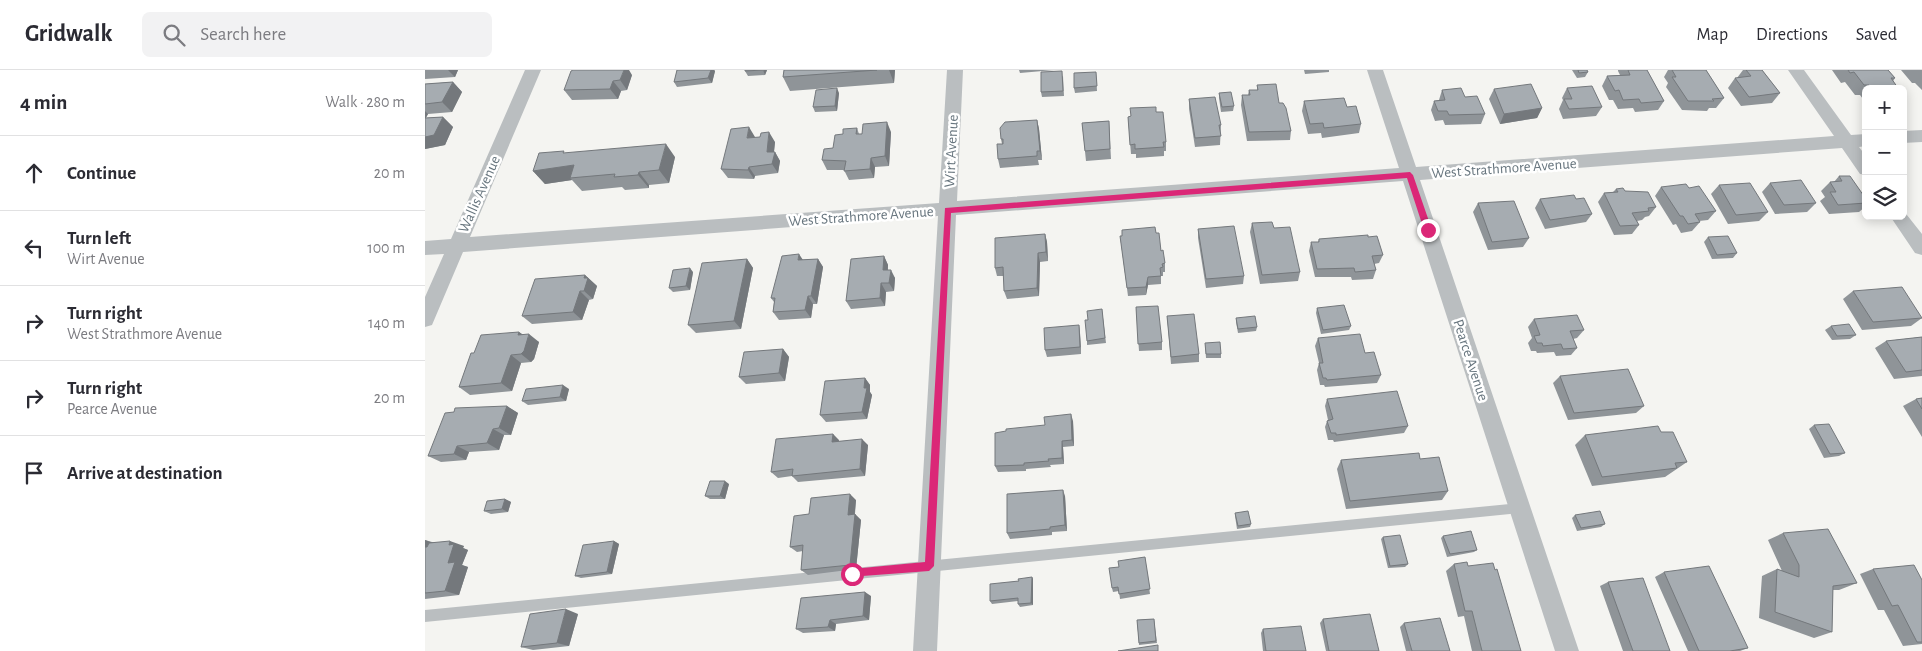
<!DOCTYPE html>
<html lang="en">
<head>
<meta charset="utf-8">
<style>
	body { margin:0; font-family:"Alegreya Sans",sans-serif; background:#f2f2f3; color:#2b2b33 }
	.controls { position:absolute; right:15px; top:15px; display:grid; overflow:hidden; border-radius:8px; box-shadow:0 2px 12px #0003 }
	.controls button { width:45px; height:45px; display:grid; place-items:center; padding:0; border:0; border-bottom:1px solid #e1e1e2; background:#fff; color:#2b2b33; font:25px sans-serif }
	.stop { position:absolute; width:15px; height:15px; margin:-11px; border:4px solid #db2777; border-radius:50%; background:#fff }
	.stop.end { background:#db2777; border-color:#fff; box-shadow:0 1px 5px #0008 }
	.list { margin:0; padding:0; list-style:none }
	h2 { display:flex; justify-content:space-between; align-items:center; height:65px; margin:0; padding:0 20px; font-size:21px }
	h2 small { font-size:16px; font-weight:400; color:#7c7c81 }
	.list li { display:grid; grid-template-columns:32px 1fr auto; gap:15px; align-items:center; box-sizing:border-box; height:75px; padding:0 20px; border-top:1px solid #e1e1e2 }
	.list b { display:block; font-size:19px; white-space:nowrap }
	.list p { margin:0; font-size:16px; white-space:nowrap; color:#7c7c81 }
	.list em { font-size:16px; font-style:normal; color:#7c7c81 }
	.icon { flex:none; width:28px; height:28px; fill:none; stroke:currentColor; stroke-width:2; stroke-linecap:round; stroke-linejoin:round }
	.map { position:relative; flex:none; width:1497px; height:581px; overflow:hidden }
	header { display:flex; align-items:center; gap:30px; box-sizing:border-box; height:70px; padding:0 25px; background:#fff; border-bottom:1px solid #e1e1e2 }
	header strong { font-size:24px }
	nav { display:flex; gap:28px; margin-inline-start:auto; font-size:18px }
	.search { width:350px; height:45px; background:#f2f2f3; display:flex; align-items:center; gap:12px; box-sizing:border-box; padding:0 18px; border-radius:8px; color:#7c7c81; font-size:19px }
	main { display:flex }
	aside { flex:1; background:#fff }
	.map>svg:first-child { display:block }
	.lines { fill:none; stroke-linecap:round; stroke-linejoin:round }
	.service { fill:#babec0; fill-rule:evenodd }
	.minor { fill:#babec0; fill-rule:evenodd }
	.wall { fill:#8f9498 }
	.shaded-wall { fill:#74787c }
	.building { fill:#a6acb1; stroke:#74787c }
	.route { fill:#db2777 }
	.labels { text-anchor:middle; stroke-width:5; stroke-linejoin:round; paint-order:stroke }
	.street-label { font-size:15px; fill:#67757e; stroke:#fff }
</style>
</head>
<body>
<header>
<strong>Gridwalk</strong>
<div class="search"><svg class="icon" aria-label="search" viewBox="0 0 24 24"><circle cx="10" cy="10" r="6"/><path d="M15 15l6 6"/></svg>Search here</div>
<nav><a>Map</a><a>Directions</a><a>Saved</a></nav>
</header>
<main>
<aside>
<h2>4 min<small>Walk · 280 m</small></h2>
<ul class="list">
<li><svg class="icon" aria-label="ahead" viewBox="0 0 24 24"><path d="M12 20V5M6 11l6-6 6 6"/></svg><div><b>Continue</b></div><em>20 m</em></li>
<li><svg class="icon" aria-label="left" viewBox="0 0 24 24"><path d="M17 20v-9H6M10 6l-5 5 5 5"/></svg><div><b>Turn left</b><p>Wirt Avenue</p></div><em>100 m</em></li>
<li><svg class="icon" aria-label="right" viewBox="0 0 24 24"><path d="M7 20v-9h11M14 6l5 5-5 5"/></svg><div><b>Turn right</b><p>West Strathmore Avenue</p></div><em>140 m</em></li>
<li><svg class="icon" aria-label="right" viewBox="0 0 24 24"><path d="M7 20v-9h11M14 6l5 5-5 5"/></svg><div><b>Turn right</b><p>Pearce Avenue</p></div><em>20 m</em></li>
<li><svg class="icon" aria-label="arrive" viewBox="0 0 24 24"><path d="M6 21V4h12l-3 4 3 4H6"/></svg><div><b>Arrive at destination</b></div></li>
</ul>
</aside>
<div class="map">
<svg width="1497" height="581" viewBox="0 0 1497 581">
	<rect width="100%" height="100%" fill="#f4f4f1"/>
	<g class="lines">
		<!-- service -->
		<path class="service" d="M 1095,433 L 1099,434 L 1101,438 L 1099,442 L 1095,443 L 0,552 L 0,540 Z"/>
		<!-- minor -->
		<path class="minor" d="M 100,0 L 116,0 L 45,167 L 514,133 L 522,0 L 538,0 L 532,131 L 974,98 L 942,0 L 958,0 L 991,97 L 1409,66 L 1363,0 L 1379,0 L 1426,65 L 1441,64 L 1441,76 L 1434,77 L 1441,86 L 1441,105 L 1435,104 L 1417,78 L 995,110 L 1154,581 L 1130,581 L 978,111 L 531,145 L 512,581 L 488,581 L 513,146 L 38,182 L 7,255 L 0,257 L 0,227 L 19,184 L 0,185 L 0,171 L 26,169 Z
			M 1497,60 L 1497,72 L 1478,73 L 1478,61 Z
			M 1478,140 L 1497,164 L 1497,185 L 1490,183 L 1465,146 L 1478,146 Z"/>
	</g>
	<!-- wall -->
	<path class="wall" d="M 0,0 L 33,0 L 30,7 L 0,9 Z
		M 252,0 L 289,0 L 290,1 L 287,13 L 252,17 L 249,12 Z
		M 342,0 L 340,5 L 323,6 L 320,1 Z
		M 359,0 L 470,0 L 469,13 L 365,21 L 358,7 Z
		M 594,0 L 629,0 L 595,3 Z
		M 879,0 L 904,0 L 904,2 L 880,4 Z
		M 1147,0 L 1162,0 L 1163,2 L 1160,7 L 1152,8 Z
		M 1193,0 L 1222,0 L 1239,31 L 1233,40 L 1210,42 L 1208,38 L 1193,39 L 1188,30 L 1184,30 L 1177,16 L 1182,6 L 1195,5 L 1193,1 Z
		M 1243,0 L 1281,0 L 1299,28 L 1291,38 L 1284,38 L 1282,41 L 1257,40 L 1241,17 L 1243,13 L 1239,7 Z
		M 1318,0 L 1337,0 L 1355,23 L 1347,33 L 1316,36 L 1303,18 L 1310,8 L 1312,8 Z
		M 1407,0 L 1463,0 L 1470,8 L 1468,11 L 1473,18 L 1472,19 L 1441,19 L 1441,29 L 1438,29 L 1435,25 L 1430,25 L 1420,12 L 1416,13 Z
		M 1476,0 L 1497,0 L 1497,20 L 1490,13 L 1487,13 Z
		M 671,2 L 672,21 L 650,23 L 649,18 Z
		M 207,5 L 202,20 L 196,21 L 193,29 L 147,30 L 139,20 Z
		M 638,6 L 639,26 L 617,27 L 616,22 Z
		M 28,12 L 37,22 L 27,42 L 3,44 L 1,48 L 18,47 L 28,57 L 20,75 L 0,79 L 0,14 Z
		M 832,15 L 854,33 L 866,61 L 865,70 L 822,71 L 816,35 L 817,25 L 823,25 L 824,20 L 832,20 Z
		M 1142,18 L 1177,37 L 1171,46 L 1138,49 L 1134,39 L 1138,30 L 1137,28 Z
		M 1069,19 L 1117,38 L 1112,48 L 1075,54 L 1064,29 Z
		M 1017,20 L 1040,27 L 1060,44 L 1056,54 L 1020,55 L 1018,50 L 1010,51 L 1006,40 L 1009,31 L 1014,30 Z
		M 414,23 L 412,41 L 390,42 L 388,37 Z
		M 794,23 L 809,36 L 808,41 L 796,42 L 794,28 Z
		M 764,29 L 796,55 L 795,75 L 770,77 L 764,39 Z
		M 879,31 L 922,37 L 936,54 L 934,63 L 897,68 L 896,63 L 883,64 L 877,41 Z
		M 731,42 L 741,72 L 741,81 L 739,81 L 739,86 L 711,88 L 711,84 L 706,84 L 703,47 Z
		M 612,50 L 614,59 L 617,90 L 613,90 L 614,95 L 575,98 L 573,89 L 577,74 L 576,69 Z
		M 684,51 L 686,89 L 661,91 L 657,53 Z
		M 432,58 L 434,64 L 466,62 L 464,96 L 450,97 L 449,108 L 424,110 L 419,100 L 402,100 L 397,90 L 408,78 L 418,64 Z
		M 330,67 L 329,68 L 350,72 L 349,82 L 350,82 L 355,91 L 353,103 L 330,106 L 329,109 L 303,108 L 296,99 Z
		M 141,83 L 250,87 L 244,113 L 224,115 L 224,118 L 200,120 L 197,117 L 157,121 L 147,110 L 120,114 L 108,101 Z
		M 1414,106 L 1441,129 L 1441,136 L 1434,142 L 1404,144 L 1395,131 L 1400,127 L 1396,121 L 1405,112 L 1409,112 Z
		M 1345,113 L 1391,133 L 1382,142 L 1350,144 L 1337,122 Z
		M 1294,115 L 1343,142 L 1334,151 L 1303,154 L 1286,124 Z
		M 1236,117 L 1264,118 L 1291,141 L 1283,150 L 1274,151 L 1275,152 L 1267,161 L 1256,163 L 1251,154 L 1248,155 L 1230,126 Z
		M 1191,119 L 1200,121 L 1231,137 L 1224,146 L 1220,147 L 1217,150 L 1212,151 L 1214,155 L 1207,164 L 1189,165 L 1173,132 L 1179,123 L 1188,122 Z
		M 1115,129 L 1151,129 L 1167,144 L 1161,152 L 1120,159 L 1110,138 Z
		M 1053,133 L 1104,168 L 1098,177 L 1063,180 L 1048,142 Z
		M 827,153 L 849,158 L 875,202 L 873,211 L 835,214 L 825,162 Z
		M 773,159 L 819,206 L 818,214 L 781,218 L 773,168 Z
		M 731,163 L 740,193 L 740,202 L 738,202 L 738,206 L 736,206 L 736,214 L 723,215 L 721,225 L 703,226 L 695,166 Z
		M 620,164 L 622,172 L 623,191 L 615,192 L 614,226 L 582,229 L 579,221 L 579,206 L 572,206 L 570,198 Z
		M 943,167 L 958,185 L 954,193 L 949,194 L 951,200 L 948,209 L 927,210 L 926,207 L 890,207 L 884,181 L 886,172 L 893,172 L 894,169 Z
		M 1283,167 L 1312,183 L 1308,188 L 1287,189 L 1279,172 Z
		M 459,186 L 463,195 L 463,200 L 470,208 L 469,221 L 461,222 L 460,236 L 426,239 L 421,231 Z
		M 322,189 L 328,198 L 316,259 L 271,263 L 263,255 Z
		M 393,189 L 398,197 L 392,234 L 388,234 L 386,248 L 354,250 L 348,242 L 349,232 L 346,228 L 377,190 Z
		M 268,202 L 265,220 L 248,222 L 244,218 Z
		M 160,205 L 172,216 L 168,229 L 164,230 L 157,250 L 107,254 L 97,246 Z
		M 1428,221 L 1497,248 L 1486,256 L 1437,260 L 1418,229 Z
		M 711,237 L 737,272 L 737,280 L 714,281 Z
		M 892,238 L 926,256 L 924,260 L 896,264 L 891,243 Z
		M 677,239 L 681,273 L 662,275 L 662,271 L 663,250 Z
		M 742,246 L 774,284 L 774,292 L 746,294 Z
		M 811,248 L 832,257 L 831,261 L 813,263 L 811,252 Z
		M 1109,249 L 1159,260 L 1152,268 L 1148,269 L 1152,278 L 1146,285 L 1131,286 L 1129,282 L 1112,283 L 1111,281 L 1106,281 L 1103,273 L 1107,268 L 1103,257 Z
		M 654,255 L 655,263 L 656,284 L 622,287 L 620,280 Z
		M 1406,256 L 1431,265 L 1425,269 L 1407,270 L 1400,260 Z
		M 94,262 L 98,265 L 114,272 L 109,289 L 106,292 L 96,293 L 87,321 L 45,325 L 34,317 L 49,283 Z
		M 1497,267 L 1497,306 L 1469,309 L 1450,278 L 1461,271 Z
		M 893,268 L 940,283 L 956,305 L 952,313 L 900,317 L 899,315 L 895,315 L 892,300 L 894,293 L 890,276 Z
		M 780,273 L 796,284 L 796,288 L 781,288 Z
		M 358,279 L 364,287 L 360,311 L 321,314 L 314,307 Z
		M 1135,306 L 1219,336 L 1211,343 L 1143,350 L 1128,313 Z
		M 440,308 L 445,315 L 445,322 L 447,325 L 442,349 L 401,352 L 395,345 Z
		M 144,319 L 141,331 L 103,335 L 97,331 Z
		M 1497,328 L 1497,367 L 1478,336 L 1491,329 Z
		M 902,329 L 983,356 L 979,363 L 909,372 L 908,370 L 903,370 L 900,357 L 902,351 L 903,350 L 900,336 Z
		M 82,336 L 93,343 L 86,365 L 79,365 L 74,380 L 44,382 L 41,390 L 16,392 L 3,386 Z
		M 648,351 L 649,376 L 638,377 L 639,394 L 625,395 L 626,397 L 601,399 L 601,401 L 573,402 L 570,396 L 620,355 Z
		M 1389,355 L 1420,383 L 1414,386 L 1399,388 L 1384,359 Z
		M 1236,362 L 1262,392 L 1240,407 L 1167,416 L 1150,375 L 1160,365 Z
		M 408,364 L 414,371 L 443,375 L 440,406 L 373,412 L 367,406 L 353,408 L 346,402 Z
		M 995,389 L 1023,421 L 1017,430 L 921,439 L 912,399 L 916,390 Z
		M 304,414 L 300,429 L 285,429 L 280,426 Z
		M 640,426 L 642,461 L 627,462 L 627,465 L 585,469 L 582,463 Z
		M 80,429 L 86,432 L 83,442 L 66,444 L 59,441 Z
		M 431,430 L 430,444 L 436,450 L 431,499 L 383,505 L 376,500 L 378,481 L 372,482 L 365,477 L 384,444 Z
		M 810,443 L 826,454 L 825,457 L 812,459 L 810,446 Z
		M 1150,445 L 1180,454 L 1176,457 L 1152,461 L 1147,448 Z
		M 1358,463 L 1432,513 L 1414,520 L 1408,520 L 1407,562 L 1389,568 L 1334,548 L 1337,506 L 1352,499 L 1357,501 L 1343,470 Z
		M 1018,466 L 1052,480 L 1049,482 L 1022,487 L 1016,468 Z
		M 958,467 L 983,494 L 980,497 L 963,498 L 956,469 Z
		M 0,470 L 7,472 L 39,476 L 38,478 L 43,480 L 37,495 L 43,497 L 34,525 L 0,529 Z
		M 189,471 L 194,474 L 187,504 L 156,508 L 150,506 Z
		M 720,487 L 725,524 L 695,529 L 694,521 L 688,522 L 687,518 L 694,497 Z
		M 1029,494 L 1043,496 L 1096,581 L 1047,581 L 1039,546 L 1033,547 L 1021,501 Z
		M 1448,499 L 1497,510 L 1497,574 L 1478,576 L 1459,540 L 1453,540 L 1435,504 Z
		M 1239,502 L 1323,578 L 1315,581 L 1263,581 L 1230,507 Z
		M 607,507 L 608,509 L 608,535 L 595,537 L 593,534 L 593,531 L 567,534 L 565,531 L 594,511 Z
		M 1183,512 L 1245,581 L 1198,581 L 1175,516 Z
		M 446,526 L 444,550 L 411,554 L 410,561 L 378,563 L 371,559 Z
		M 153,544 L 144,576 L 108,580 L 96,577 Z
		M 729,549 L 732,573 L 714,575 L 712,550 Z
		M 898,549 L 954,581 L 901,581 L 895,553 Z
		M 979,553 L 1025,581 L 981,581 L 975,557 Z
		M 838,559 L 881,581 L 838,581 L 836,563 Z"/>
	<!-- shaded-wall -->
	<path class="shaded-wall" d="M 23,0 L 33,0 L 30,7 Z
		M 199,0 L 204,0 L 207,5 L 202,20 L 195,10 Z
		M 286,0 L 289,0 L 290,1 L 287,13 L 283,8 Z
		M 338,0 L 342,0 L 340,5 Z
		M 464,0 L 470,0 L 469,13 Z
		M 188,11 L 196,21 L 193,29 L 185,19 Z
		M 28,12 L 37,22 L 27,42 L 17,32 Z
		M 412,18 L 414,23 L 412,41 L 410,36 Z
		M 1117,38 L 1112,48 L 1075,54 L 1079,44 Z
		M 0,41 L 3,44 L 0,49 Z
		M 18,47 L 28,57 L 20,75 L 0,79 L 0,67 Z
		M 612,50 L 614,59 L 617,90 L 615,81 Z
		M 462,52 L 466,62 L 464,96 L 460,86 Z
		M 324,57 L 330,67 L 328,78 L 322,68 Z
		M 344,62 L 350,72 L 348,90 L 350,82 L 355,91 L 353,103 L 347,94 L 342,82 Z
		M 241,74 L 250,87 L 244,113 L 234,100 Z
		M 446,88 L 450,97 L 449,108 L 445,99 Z
		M 149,95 L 145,108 L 147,110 L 120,114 L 108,101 Z
		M 324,97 L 330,106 L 329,109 L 323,100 Z
		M 214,102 L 224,115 L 224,118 L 213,105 Z
		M 620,164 L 622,172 L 623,191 L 621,182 Z
		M 613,183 L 615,192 L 614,226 L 612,218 Z
		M 374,184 L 380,193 L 373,190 Z
		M 459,186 L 463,195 L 462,209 L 458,200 Z
		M 322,189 L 328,198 L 316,259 L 309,251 Z
		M 393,189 L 398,197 L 392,234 L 386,226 Z
		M 265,198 L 268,202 L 265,220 L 261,216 Z
		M 466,200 L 470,208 L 469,221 L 464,213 Z
		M 160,205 L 172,216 L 168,229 L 159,221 L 159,208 Z
		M 723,207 L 723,215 L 721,225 L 721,217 Z
		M 456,213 L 461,222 L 460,236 L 455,228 Z
		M 155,221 L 164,230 L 157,250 L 148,242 Z
		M 383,226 L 388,234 L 386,248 L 380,240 Z
		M 654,255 L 655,263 L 656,284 L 655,277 Z
		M 94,262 L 103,268 L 104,264 L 114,272 L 109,289 L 106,292 L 96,284 L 93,265 Z
		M 358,279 L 364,287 L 360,311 L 354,303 Z
		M 86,285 L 96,293 L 87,321 L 76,313 Z
		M 440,308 L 445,315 L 445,322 L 447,325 L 442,349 L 437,342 Z
		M 138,315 L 144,319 L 141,331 L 135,327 Z
		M 82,336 L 93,343 L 86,365 L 74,358 Z
		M 646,344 L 648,351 L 649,376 L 647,370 Z
		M 68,359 L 79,365 L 74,380 L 62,373 Z
		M 408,364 L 414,370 L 413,378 L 407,372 Z
		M 437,369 L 443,375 L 440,406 L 435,399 Z
		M 637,371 L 638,377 L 639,394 L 637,388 Z
		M 32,376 L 44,382 L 41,390 L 29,384 Z
		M 300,411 L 304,414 L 300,429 L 295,426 Z
		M 638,420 L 640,426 L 642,461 L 640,455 Z
		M 425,424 L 431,430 L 429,450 L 423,445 Z
		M 80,429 L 86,432 L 83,442 L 77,439 Z
		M 430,444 L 436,450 L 431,499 L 425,495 Z
		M 0,470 L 11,474 L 0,480 Z
		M 25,471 L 39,476 L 38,478 L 43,480 L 37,495 L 43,497 L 34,525 L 20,521 L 24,475 Z
		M 189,471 L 194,474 L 187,504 L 182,502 Z
		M 607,507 L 608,509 L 608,535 L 606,533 Z
		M 440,522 L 446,526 L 444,550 L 438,546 Z
		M 141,539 L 153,544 L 144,576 L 132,573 Z
		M 405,550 L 411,554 L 410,561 L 403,557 Z"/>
	<!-- building -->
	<path class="building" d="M 148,0 L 199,0 L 195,10 L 188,11 L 185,19 L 139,20 L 146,1 Z
		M 252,0 L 286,0 L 283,8 L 249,12 Z
		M 320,0 L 338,0 L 320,1 Z
		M 359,0 L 452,0 L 358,7 Z
		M 1153,0 L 1162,0 L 1163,2 L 1154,3 Z
		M 1203,0 L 1222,0 L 1239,31 L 1216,33 L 1214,29 L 1198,30 L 1194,20 L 1190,21 L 1182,6 L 1205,5 Z
		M 1247,0 L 1281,0 L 1299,28 L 1287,29 L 1289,31 L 1263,31 L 1247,7 L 1251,7 Z
		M 1321,0 L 1337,0 L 1355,23 L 1324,27 L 1310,8 L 1326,6 Z
		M 1423,0 L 1463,0 L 1470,8 L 1466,8 L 1473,18 L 1447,19 L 1444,15 L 1439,15 L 1429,2 L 1425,3 Z
		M 637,1 L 638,21 L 616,22 L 616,2 Z
		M 671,2 L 672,16 L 649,18 L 649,3 Z
		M 28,12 L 17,32 L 0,34 L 0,14 Z
		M 851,14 L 854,33 L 858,33 L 861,38 L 866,61 L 824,62 L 817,25 L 825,25 L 824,20 L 833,20 L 832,15 Z
		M 1106,14 L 1117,38 L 1079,44 L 1069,19 Z
		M 1167,16 L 1177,37 L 1144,39 L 1139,29 L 1147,29 L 1142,18 Z
		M 412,18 L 410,36 L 388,37 L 391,20 Z
		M 1036,18 L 1040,27 L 1052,26 L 1060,44 L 1024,45 L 1022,41 L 1013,41 L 1009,31 L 1020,30 L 1017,20 Z
		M 806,22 L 809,36 L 797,37 L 794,23 Z
		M 790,27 L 796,55 L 794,55 L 796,66 L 770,68 L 764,29 Z
		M 919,28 L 922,37 L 931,36 L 936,54 L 899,58 L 898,53 L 885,54 L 879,31 Z
		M 731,37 L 731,42 L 738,42 L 741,72 L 738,72 L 739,77 L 710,79 L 710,74 L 705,75 L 703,47 L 706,46 L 705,38 Z
		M 18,47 L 9,65 L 0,67 L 0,48 Z
		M 612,50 L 615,81 L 612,81 L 612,86 L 573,89 L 572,74 L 578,74 L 578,69 L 576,69 L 575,58 L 580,52 Z
		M 684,51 L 685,79 L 660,81 L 657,53 Z
		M 462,52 L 460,86 L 446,88 L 445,99 L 419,101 L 421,91 L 397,90 L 399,79 L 408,78 L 410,65 L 418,64 L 418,59 L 432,58 L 431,64 L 437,64 L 438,54 Z
		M 324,57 L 322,68 L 335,67 L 336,63 L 344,62 L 342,82 L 350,82 L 347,94 L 324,97 L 323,100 L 296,99 L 306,59 Z
		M 241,74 L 234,100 L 214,102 L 213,105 L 189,107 L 190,104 L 145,108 L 149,95 L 108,101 L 114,83 L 139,81 L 138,83 Z
		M 1414,106 L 1425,106 L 1441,129 L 1441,133 L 1413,135 L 1405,122 L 1411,122 L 1405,112 L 1417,111 Z
		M 1376,110 L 1391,133 L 1359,135 L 1345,113 Z
		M 1325,113 L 1343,142 L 1311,145 L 1294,115 Z
		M 1261,114 L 1264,118 L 1274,116 L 1291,141 L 1270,144 L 1275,152 L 1263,154 L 1258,146 L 1255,146 L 1236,117 Z
		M 1198,118 L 1200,121 L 1223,122 L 1231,137 L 1223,138 L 1224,141 L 1207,143 L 1214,155 L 1195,156 L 1179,123 L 1193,122 L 1191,119 Z
		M 1149,125 L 1151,129 L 1159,128 L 1167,144 L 1125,150 L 1115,129 Z
		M 1089,131 L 1104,168 L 1067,172 L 1053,133 Z
		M 847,152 L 849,158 L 865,157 L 875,202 L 837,205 L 827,153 Z
		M 809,156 L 819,206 L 781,209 L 773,159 Z
		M 730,157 L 731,163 L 734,163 L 736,181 L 738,180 L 740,193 L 737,194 L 738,197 L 735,198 L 736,206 L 723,207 L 721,217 L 702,218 L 695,166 L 697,166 L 697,160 Z
		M 620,164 L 621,182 L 613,183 L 612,218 L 579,221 L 578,197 L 570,198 L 570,168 Z
		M 943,165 L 943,167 L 952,166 L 958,185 L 947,186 L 951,200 L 930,202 L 929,198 L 892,199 L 886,172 L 894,172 L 894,169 Z
		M 1303,166 L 1312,183 L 1292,185 L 1283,167 Z
		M 374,184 L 373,190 L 393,189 L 386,226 L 383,226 L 380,240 L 348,242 L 350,228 L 346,228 L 357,186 Z
		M 459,186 L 458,200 L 466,200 L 464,213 L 456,213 L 455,228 L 421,231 L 426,189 Z
		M 322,189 L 309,251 L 263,255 L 277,193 Z
		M 265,198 L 261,216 L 244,218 L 248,200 Z
		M 160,205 L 159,208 L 163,208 L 159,221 L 155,221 L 148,242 L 97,246 L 110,209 Z
		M 1477,217 L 1497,248 L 1448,252 L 1428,221 Z
		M 919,235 L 926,256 L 898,260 L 892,238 Z
		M 733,236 L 737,272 L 713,274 L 711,237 Z
		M 677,239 L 680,268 L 662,271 L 660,250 L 663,250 L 662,241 Z
		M 769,244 L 774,284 L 746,287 L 742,246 Z
		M 1152,245 L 1159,260 L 1145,261 L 1152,278 L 1138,279 L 1136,274 L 1118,276 L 1117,273 L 1112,273 L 1109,266 L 1115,265 L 1109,249 Z
		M 830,246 L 832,257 L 813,259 L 811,248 Z
		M 1424,254 L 1431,265 L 1412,266 L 1406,256 Z
		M 654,255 L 655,277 L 620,280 L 619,258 Z
		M 94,262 L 93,265 L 104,264 L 99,281 L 96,284 L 86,285 L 76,313 L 34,317 L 46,283 L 49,283 L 56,265 Z
		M 935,264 L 940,283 L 949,282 L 956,305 L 902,310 L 901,308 L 898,308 L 894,293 L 898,293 L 893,268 Z
		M 1497,267 L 1497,300 L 1481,302 L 1461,271 Z
		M 795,272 L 796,284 L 781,284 L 780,273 Z
		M 358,279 L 354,303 L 314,307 L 319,282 Z
		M 1203,299 L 1219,336 L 1149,343 L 1135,306 Z
		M 440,308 L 439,318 L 442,318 L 437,342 L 395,345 L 400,311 Z
		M 138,315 L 135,327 L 97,331 L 101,319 Z
		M 972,321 L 983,356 L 911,365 L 911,363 L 906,363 L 902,351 L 908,349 L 902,329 Z
		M 1497,328 L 1497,339 L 1491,329 Z
		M 82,336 L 74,358 L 68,359 L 62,373 L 32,376 L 29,384 L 3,386 L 20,343 L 29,342 L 30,338 Z
		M 646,344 L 647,370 L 637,371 L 637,388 L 623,389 L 624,391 L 599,393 L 599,395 L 570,396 L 570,363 L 581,361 L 581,359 L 620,355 L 619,347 Z
		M 1404,354 L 1420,383 L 1405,384 L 1389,355 Z
		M 1233,356 L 1236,362 L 1248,362 L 1262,392 L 1250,393 L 1252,398 L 1177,407 L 1160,365 Z
		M 408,364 L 407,372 L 437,369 L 435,399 L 367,406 L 368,399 L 346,402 L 351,369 Z
		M 994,383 L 995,389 L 1014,387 L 1023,421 L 925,431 L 916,390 Z
		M 285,411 L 300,411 L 295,426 L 280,426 Z
		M 638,420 L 640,455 L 625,457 L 625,459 L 582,463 L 582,424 Z
		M 425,424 L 423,445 L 430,444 L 425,495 L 376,500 L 378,475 L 365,477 L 369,446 L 384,444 L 386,428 Z
		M 80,429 L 77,439 L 59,441 L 62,431 Z
		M 823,441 L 826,454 L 813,456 L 810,443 Z
		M 1175,441 L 1180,454 L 1156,458 L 1150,445 Z
		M 1403,459 L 1432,513 L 1408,516 L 1407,562 L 1350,542 L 1352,499 L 1374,507 L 1374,495 L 1358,463 Z
		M 1046,461 L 1052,480 L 1025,484 L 1018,466 Z
		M 975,465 L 983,494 L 965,496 L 958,467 Z
		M 25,471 L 24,475 L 29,474 L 23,493 L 30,492 L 20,521 L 0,523 L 0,477 L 2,477 L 4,473 Z
		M 189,471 L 182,502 L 150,506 L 158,475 Z
		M 720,487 L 725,519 L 694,524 L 693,517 L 687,518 L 684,498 L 694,497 L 693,491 Z
		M 1042,492 L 1043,496 L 1068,493 L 1070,500 L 1072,499 L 1096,581 L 1057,581 L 1047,541 L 1040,541 L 1029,494 Z
		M 1489,495 L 1497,510 L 1497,572 L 1492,572 L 1473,535 L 1467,536 L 1448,499 Z
		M 1284,496 L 1323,578 L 1305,581 L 1274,581 L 1239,502 Z
		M 607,507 L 606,533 L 593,534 L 593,528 L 565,531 L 565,514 L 594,511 L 593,509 Z
		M 1218,508 L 1245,581 L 1208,581 L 1183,512 Z
		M 440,522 L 438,546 L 405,550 L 403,557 L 371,559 L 376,528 Z
		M 141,539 L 132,573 L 96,577 L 105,544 Z
		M 945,544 L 954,581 L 904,581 L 898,549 Z
		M 1015,548 L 1025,581 L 987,581 L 979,553 Z
		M 729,549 L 731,571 L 714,573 L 712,550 Z
		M 876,556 L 881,581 L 841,581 L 838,559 Z
		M 733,575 L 733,581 L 693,581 Z"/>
	<!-- route -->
	<path class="route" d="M 985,102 L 988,105 L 1007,160 L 1003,163 L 999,160 L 982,108 L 526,143 L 509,496 L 504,501 L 424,507 L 424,500 L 427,499 L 500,492 L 520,138 Z"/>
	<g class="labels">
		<!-- street labels -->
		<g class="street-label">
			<text transform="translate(526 81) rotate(-87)" y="5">Wirt Avenue</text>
			<text transform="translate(1079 98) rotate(-4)" y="5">West Strathmore Avenue</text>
			<text transform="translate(54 124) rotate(-66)" y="5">Wallis Avenue</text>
			<text transform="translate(436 146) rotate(-4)" y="5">West Strathmore Avenue</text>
			<text transform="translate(1046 290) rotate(72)" y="5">Pearce Avenue</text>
		</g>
	</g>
</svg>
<div class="controls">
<button>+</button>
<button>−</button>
<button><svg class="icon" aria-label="layers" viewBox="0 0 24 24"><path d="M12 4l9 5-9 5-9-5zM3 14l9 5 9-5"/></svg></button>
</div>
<div class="stop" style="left:427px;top:504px"></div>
<div class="stop end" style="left:1003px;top:160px"></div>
</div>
</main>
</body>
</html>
